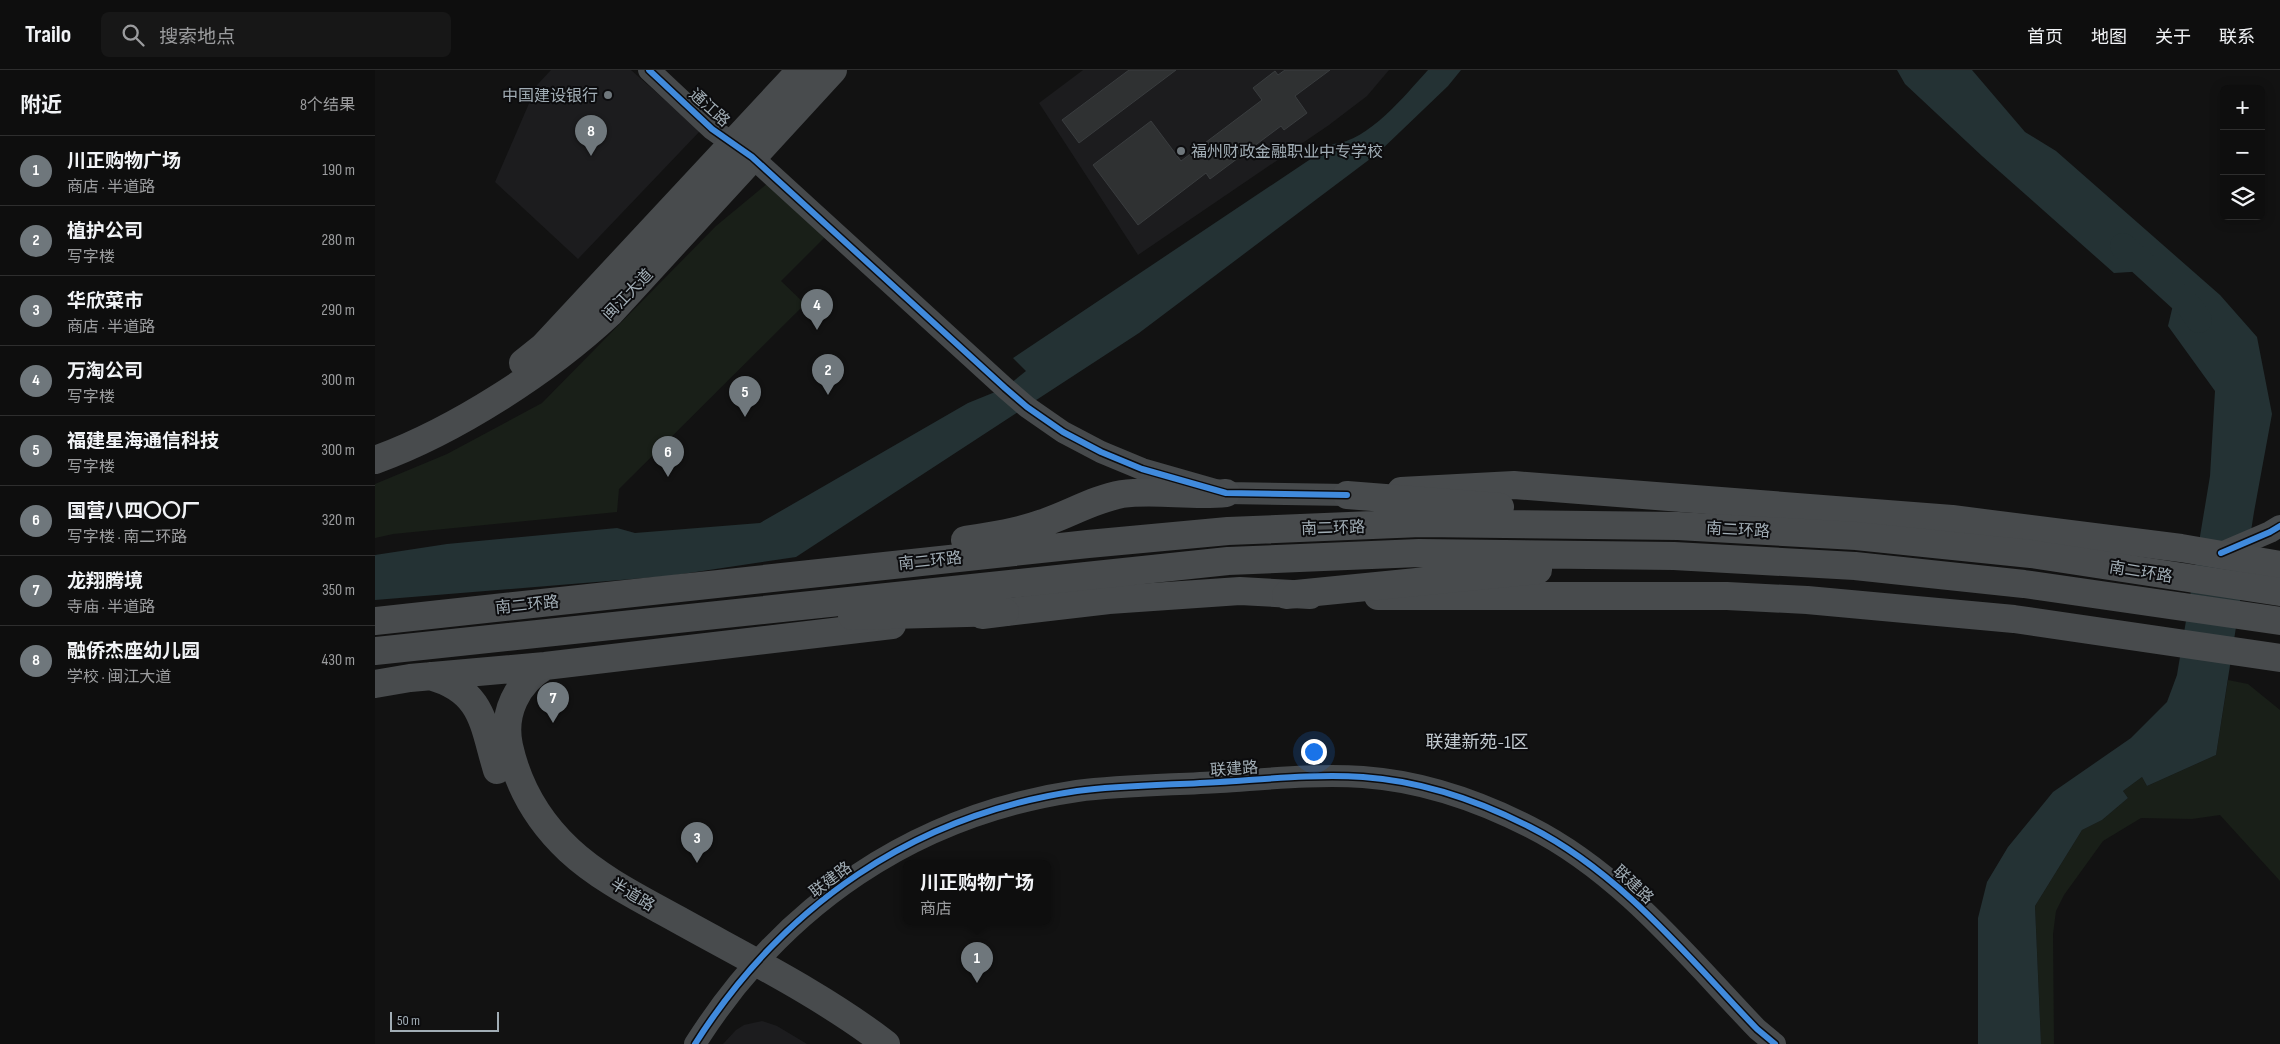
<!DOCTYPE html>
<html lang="zh">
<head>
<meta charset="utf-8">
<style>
	body { margin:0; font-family:"Sofia Sans Condensed","Noto Sans SC",sans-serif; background:#171717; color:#f1f3f6 }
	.controls { position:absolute; right:15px; top:15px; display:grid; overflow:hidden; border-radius:8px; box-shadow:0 2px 12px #0003 }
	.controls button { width:45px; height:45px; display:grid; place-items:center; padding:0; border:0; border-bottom:1px solid #2e2e2e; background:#0e0e0e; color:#f1f3f6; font:25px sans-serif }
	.scale { position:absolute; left:15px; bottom:12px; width:109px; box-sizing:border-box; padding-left:5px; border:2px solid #a1adb5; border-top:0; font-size:14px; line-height:18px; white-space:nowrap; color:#a1adb5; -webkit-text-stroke:4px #0c0c0e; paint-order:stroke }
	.you { position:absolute; left:938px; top:681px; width:18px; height:18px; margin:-12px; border:4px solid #fff; border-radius:50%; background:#1a73e8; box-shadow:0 0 0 8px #1a73e833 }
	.badge { display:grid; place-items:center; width:32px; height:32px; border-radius:50%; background:#6f777c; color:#fff; font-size:16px; font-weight:700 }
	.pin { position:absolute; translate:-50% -41px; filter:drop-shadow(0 1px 2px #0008) }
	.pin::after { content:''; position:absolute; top:26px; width:18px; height:15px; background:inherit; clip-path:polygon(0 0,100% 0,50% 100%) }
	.popup { position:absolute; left:528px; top:790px; width:148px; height:65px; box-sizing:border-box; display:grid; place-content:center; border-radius:8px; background:#0e0e0e; filter:drop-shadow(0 1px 4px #0005); font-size:16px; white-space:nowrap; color:#9b9c9e }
	.popup b { font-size:19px; color:#f1f3f6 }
	.popup::after { content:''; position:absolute; left:50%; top:100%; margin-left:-10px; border:10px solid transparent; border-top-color:#0e0e0e }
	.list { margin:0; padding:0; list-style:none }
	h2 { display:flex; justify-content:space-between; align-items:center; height:65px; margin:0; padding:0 20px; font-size:21px }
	h2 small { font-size:16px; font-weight:400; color:#9b9c9e }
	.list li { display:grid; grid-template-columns:32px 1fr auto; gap:15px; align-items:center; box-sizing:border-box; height:70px; padding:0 20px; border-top:1px solid #2e2e2e }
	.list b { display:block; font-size:19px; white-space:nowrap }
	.list p { margin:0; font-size:16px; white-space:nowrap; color:#9b9c9e }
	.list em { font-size:16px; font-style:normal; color:#9b9c9e }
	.icon { flex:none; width:28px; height:28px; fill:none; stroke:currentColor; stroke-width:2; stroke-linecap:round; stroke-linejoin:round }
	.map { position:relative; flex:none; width:1905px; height:974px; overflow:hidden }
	header { display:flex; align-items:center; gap:30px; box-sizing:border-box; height:70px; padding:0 25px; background:#0e0e0e; border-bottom:1px solid #2e2e2e }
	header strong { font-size:24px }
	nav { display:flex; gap:28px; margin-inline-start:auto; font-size:18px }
	.search { width:350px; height:45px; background:#171717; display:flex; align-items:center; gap:12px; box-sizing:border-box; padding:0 18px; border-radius:8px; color:#9b9c9e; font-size:19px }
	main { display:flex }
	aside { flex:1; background:#0e0e0e }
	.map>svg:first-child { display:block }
	.built { fill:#1c1c1e }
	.green { fill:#191f18 }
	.water { fill:#243234 }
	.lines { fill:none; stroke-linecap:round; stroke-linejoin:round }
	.river { stroke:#243234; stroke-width:26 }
	.building { fill:#2f3132; stroke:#3a3d3f }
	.minor { stroke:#46494b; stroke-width:22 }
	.major { stroke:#484b4d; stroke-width:28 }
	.highway { stroke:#484b4d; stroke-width:28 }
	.cycleway-casing { stroke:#0c0c0e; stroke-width:9 }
	.cycleway { stroke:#408adc; stroke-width:6 }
	.poi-dot { fill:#6f777c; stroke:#0c0c0e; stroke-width:2 }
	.labels { text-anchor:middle; stroke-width:4; stroke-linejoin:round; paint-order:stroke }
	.poi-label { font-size:16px; fill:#a1adb5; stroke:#0c0c0e; text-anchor:end }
	.street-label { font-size:16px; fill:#a1adb5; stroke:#0c0c0e }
	.neighbourhood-label { font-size:18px; fill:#c2cad0; stroke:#0c0c0e }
</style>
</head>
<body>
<header>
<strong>Trailo</strong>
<div class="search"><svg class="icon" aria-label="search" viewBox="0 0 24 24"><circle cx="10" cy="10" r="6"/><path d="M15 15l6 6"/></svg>搜索地点</div>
<nav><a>首页</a><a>地图</a><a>关于</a><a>联系</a></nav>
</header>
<main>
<aside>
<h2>附近<small>8个结果</small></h2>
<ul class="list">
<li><span class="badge">1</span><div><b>川正购物广场</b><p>商店 · 半道路</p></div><em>190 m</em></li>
<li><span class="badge">2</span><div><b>植护公司</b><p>写字楼</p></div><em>280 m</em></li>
<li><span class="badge">3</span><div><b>华欣菜市</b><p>商店 · 半道路</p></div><em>290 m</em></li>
<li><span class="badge">4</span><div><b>万淘公司</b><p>写字楼</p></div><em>300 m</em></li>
<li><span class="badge">5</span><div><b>福建星海通信科技</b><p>写字楼</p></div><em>300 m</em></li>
<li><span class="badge">6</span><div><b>国营八四〇〇厂</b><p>写字楼 · 南二环路</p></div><em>320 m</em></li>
<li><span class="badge">7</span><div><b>龙翔腾境</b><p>寺庙 · 半道路</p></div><em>350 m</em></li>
<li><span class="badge">8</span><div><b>融侨杰座幼儿园</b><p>学校 · 闽江大道</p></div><em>430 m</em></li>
</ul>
</aside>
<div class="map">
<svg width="1905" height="974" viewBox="0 0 1905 974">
	<rect width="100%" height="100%" fill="#121212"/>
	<!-- built -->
	<path class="built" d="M 176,0 L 256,0 L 325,61 L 203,189 L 120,112 L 162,15 Z
		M 708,0 L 1014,0 L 992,26 L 954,55 L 763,185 L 664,33 Z
		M 387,951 L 402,956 L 432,974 L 348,974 L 361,960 L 369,955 Z"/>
	<!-- green -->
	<path class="green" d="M 393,113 L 451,166 L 406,211 L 430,234 L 244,419 L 242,442 L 18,464 L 0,468 L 0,414 L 72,384 L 167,333 L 341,156 Z
		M 1853,610 L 1873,614 L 1905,640 L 1905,811 L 1845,745 L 1817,749 L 1766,748 L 1728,771 L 1689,825 L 1681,841 L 1678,864 L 1679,974 L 1666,974 L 1660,836 L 1707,760 L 1727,750 L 1753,728 L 1748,721 L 1767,707 L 1772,716 L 1841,685 Z"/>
	<!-- water -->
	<path class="water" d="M 1053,0 L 1086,0 L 1073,16 L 1003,83 L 764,263 L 421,487 L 294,506 L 0,530 L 0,485 L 72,474 L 242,458 L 260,463 L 385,453 L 593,333 L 630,318 L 651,301 L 638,288 L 958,74 C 994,71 1030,25 1053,0 Z
		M 1522,0 L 1597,0 L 1650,62 L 1681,81 L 1845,225 L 1882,267 L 1897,344 L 1879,442 L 1841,685 L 1772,716 L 1767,707 L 1748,721 L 1753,728 L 1727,750 L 1707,760 L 1660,836 L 1666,974 L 1603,974 L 1603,848 L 1612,812 L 1633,777 L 1678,722 L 1756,668 L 1792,632 L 1802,605 L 1835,406 L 1840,321 L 1793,256 L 1803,214 L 1788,200 L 1739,203 L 1607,86 L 1530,14 Z"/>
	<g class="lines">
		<!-- river -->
		<path class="river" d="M 1748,176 L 1815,237 L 1824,250"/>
	</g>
	<!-- building -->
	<path class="building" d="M 754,0 L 801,0 L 704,73 L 687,50 Z
		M 910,0 L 955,0 L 920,26 L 932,43 L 909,60 L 906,56 L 835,109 L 831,103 L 763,155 L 718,95 L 776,51 L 806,91 L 887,30 L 878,18 L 900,1 L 903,5 Z"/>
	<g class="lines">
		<!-- minor -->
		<path class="minor" d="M 274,0 L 337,59 L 377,87 L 630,318 L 652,337 L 688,362 L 726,382 L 767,399 L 851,423 L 972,425
			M 1846,483 L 1895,462 L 1905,456
			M 320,974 C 408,835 539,745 702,721 C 749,715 798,715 845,712 C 893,709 941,704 988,707 C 1045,711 1104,731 1155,757 C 1246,803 1312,886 1382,959 L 1400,974"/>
		<!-- major -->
		<path class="major" d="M 148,293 L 168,277 L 426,0
			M 0,390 C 80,361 173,301 235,243 L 458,0
			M 1026,421 L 1139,415 L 1577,449 L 1806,478 L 1905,495
			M 1003,526 L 1352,526 L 1432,530 L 1639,549 L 1905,588
			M 607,545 L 734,530 L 865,521 L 935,525
			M 170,596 C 142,613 127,643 134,676 C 143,716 164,752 194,780 C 225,809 266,829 302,849 C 372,888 447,925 511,974
			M 55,606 C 109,621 108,655 122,700
			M 0,614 L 35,608 L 170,596 L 517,555"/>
		<!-- highway -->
		<path class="highway" d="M 972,425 L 1125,437
			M 590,470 C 616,466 643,462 668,453 C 695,444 719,429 747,424 C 781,419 816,427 851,423
			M 911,525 L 1163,500
			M 477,546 L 630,542
			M 0,551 L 713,474 L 853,461 L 1046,453 L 1303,456 L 1481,466 L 1656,484 L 1905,522
			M 0,581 L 853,491 L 1044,483 L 1299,486 L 1480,496 L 1649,514 L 1905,551"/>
		<defs>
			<path id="cycleway" d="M 274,0 L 337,59 L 377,87 L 630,318 L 652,337 L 688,362 L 726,382 L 767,399 L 851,423 L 972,425
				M 1846,483 L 1895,462 L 1905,456
				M 320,974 C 408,835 539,745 702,721 C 749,715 798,715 845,712 C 893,709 941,704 988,707 C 1045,711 1104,731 1155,757 C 1246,803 1312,886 1382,959 L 1400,974"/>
		</defs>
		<!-- cycleway casing -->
		<use href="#cycleway" class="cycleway-casing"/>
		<!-- cycleway -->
		<use href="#cycleway" class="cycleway"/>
	</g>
	<!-- markers -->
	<g class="poi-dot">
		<circle cx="233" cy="25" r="5"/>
		<circle cx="806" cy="81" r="5"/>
	</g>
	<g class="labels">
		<!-- poi labels -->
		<g class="poi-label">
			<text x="223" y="31">中国建设银行</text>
			<text x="816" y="87" text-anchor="start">福州财政金融职业中专学校</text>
		</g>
		<!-- street labels -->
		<g class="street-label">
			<text transform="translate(335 37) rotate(42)" y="6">通江路</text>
			<text transform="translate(252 224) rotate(-46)" y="6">闽江大道</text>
			<text transform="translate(958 457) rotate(-2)" y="6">南二环路</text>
			<text transform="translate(1363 459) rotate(3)" y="6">南二环路</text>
			<text transform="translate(555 490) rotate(-6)" y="6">南二环路</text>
			<text transform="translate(1766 501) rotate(9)" y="6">南二环路</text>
			<text transform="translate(152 534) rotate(-6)" y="6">南二环路</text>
			<text transform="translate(859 698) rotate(-4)" y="6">联建路</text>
			<text transform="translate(455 809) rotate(-37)" y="6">联建路</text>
			<text transform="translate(1259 814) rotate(43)" y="6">联建路</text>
			<text transform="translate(258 824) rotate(31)" y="6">半道路</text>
		</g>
		<!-- neighbourhood labels -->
		<g class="neighbourhood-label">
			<text x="1102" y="678">联建新苑-1区</text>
		</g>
	</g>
</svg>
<div class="controls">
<button>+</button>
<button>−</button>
<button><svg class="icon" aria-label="layers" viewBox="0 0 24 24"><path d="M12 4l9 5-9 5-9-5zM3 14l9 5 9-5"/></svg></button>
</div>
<div class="scale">50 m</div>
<div class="you"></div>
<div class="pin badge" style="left:602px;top:913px">1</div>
<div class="popup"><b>川正购物广场</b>商店</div>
<div class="pin badge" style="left:453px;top:325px">2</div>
<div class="pin badge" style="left:322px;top:793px">3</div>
<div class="pin badge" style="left:442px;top:260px">4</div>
<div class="pin badge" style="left:370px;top:347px">5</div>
<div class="pin badge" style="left:293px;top:407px">6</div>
<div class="pin badge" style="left:178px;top:653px">7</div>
<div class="pin badge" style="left:216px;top:86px">8</div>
</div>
</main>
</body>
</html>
